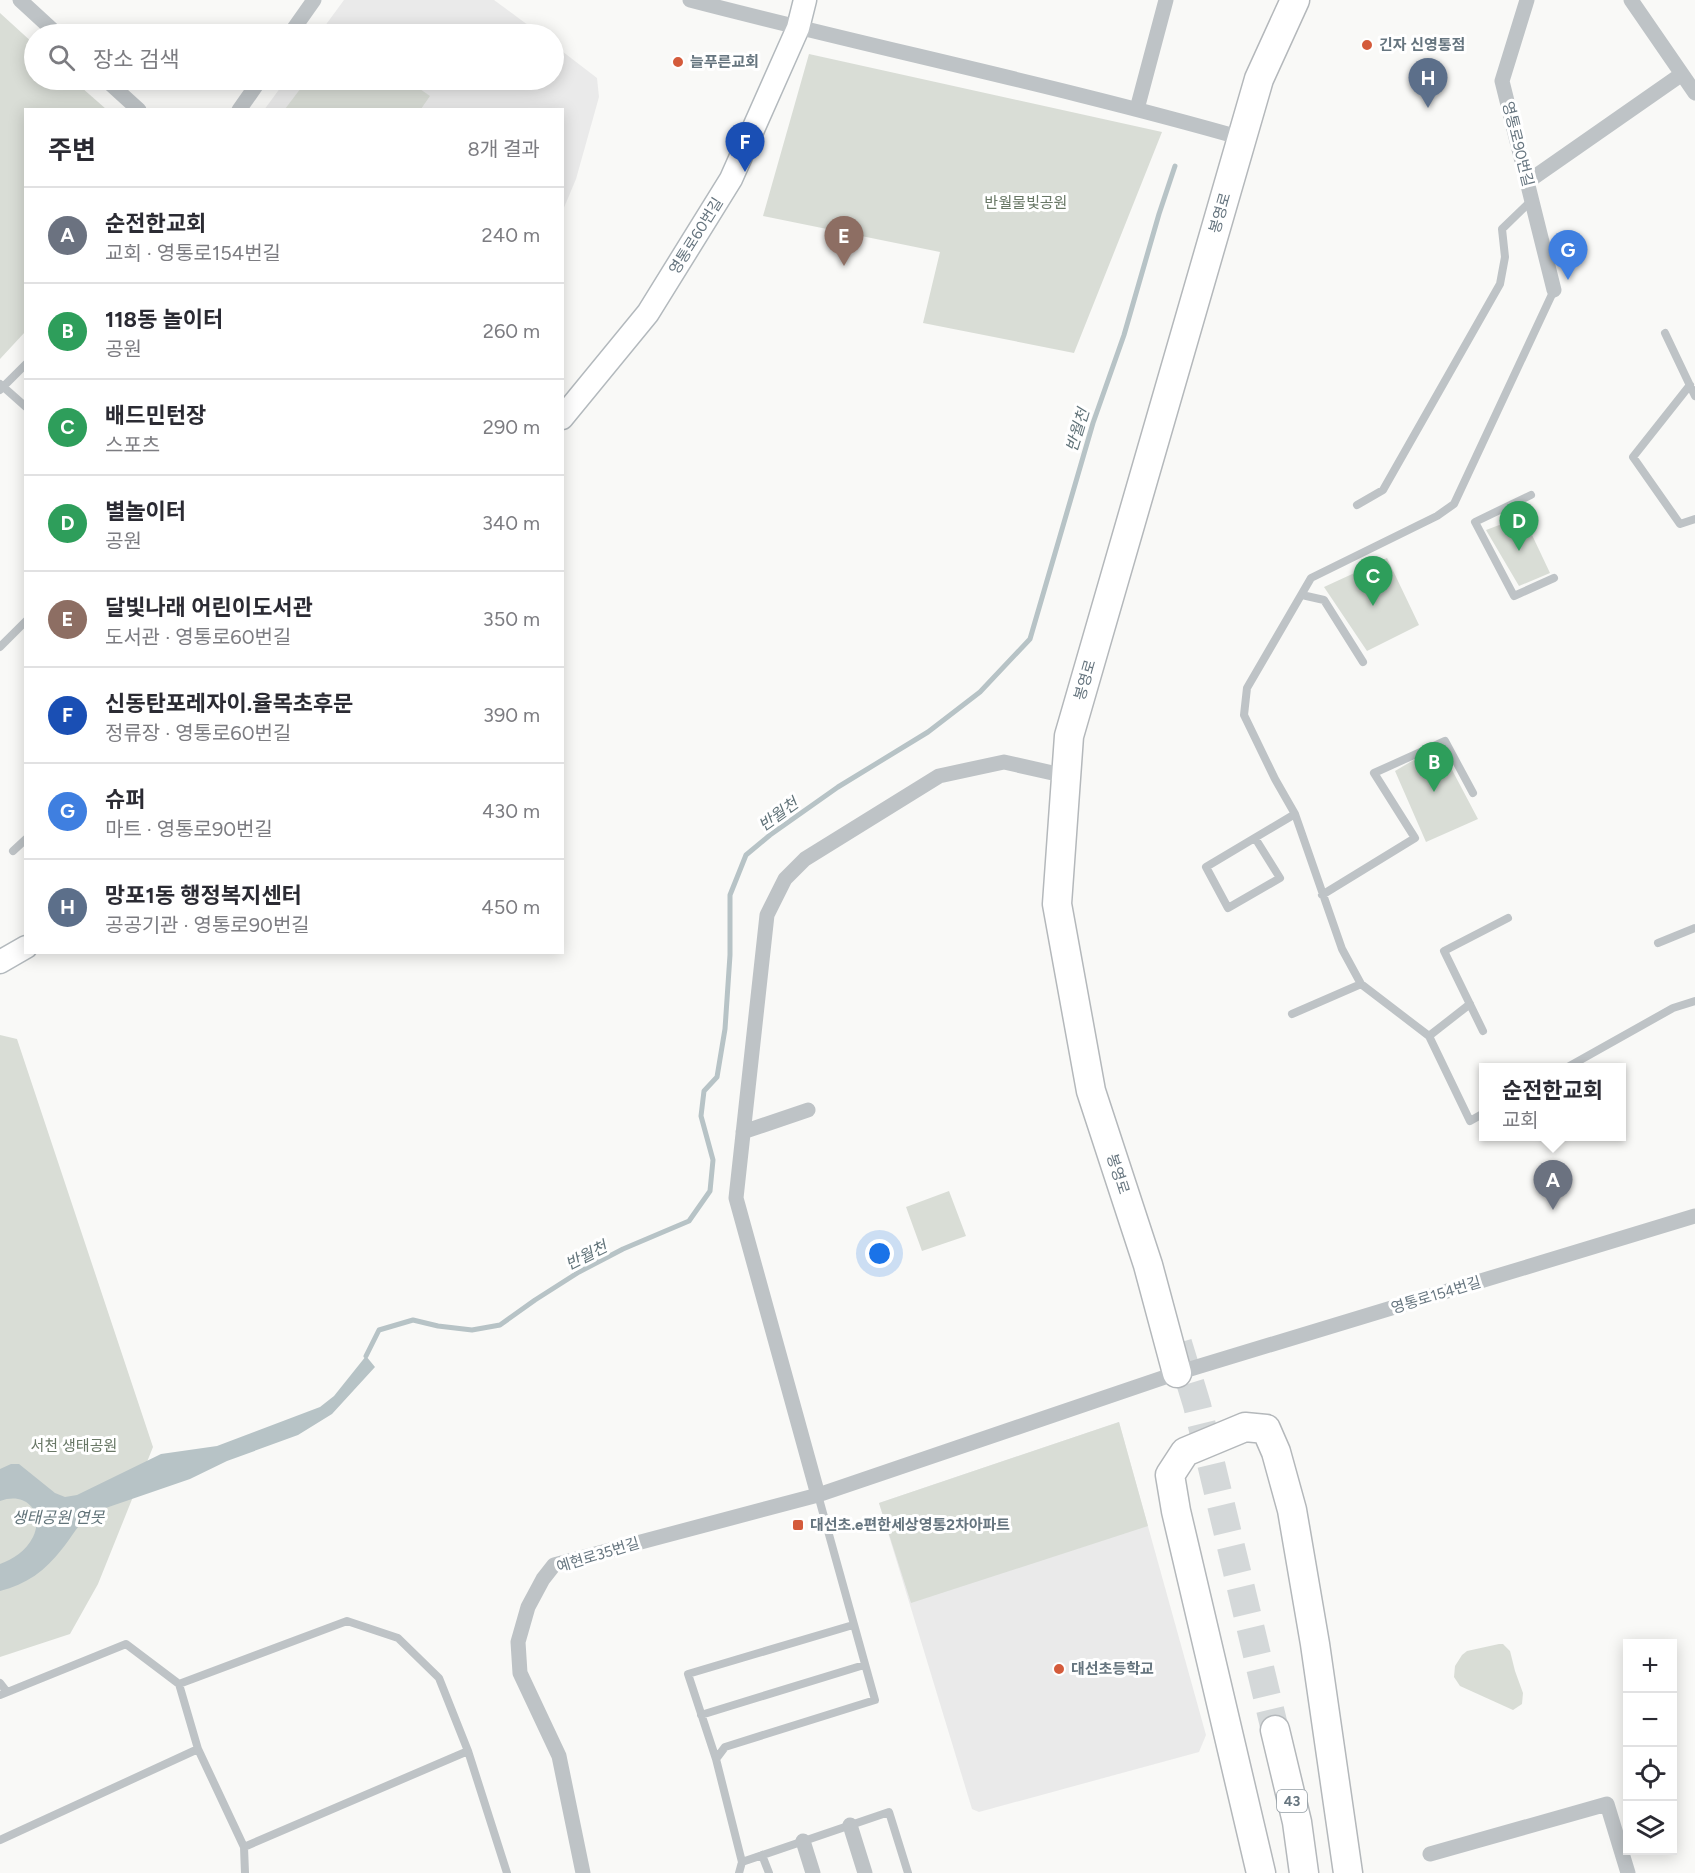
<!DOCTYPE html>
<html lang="ko">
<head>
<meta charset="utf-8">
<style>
	body { margin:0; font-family:Figtree,"Noto Sans KR",sans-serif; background:#f7f7f7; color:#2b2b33 }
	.controls { position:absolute; right:18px; bottom:18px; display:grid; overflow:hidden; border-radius:0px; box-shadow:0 3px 15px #0003 }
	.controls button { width:54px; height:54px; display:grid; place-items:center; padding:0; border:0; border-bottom:2px solid #e1e1e2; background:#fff; color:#2b2b33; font:30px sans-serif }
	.you { position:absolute; left:880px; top:1254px; width:21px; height:21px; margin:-15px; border:4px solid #fff; border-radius:50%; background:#1a73e8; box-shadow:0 0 0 9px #1a73e833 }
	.badge { display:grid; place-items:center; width:39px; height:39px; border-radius:50%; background:#1a73e8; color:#fff; font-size:20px; font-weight:700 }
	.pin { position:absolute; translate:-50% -50px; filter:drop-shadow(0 2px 3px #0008) }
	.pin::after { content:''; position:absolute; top:32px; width:21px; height:18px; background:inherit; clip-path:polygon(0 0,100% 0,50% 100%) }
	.popup { position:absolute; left:1479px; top:1063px; width:147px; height:78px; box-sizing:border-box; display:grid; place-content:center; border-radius:0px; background:#fff; filter:drop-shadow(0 2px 4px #0005); font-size:20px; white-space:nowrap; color:#7c7c81 }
	.popup b { font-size:22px; color:#2b2b33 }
	.popup::after { content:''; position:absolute; left:50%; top:100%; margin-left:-12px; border:12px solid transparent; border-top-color:#fff }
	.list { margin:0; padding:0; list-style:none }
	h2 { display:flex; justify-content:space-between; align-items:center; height:78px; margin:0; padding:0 24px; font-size:26px }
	h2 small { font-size:20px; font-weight:400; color:#7c7c81 }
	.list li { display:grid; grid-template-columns:39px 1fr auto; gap:18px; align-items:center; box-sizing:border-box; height:96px; padding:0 24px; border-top:2px solid #e1e1e2 }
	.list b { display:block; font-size:22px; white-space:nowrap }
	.list p { margin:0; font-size:20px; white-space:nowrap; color:#7c7c81 }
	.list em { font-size:20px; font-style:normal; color:#7c7c81 }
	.icon { flex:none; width:33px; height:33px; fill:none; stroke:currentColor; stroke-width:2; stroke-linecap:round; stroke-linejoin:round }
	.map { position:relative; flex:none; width:1695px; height:1873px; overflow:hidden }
	.search { position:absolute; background:#fff; box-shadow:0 3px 15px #0003; left:24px; top:24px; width:540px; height:66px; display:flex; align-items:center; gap:15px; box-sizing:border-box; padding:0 21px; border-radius:33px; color:#7c7c81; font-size:22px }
	.panel { position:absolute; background:#fff; box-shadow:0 3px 15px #0003; left:24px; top:108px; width:540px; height:846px; border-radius:0px }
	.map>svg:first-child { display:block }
	.built { fill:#eaeaea }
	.green { fill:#d9ddd6 }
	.water { fill:#b7c3c6 }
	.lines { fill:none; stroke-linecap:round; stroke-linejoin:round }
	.stream { stroke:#b7c3c6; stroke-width:5 }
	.highway-tunnel { stroke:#d4d8d9; stroke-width:28; stroke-dasharray:28 14; stroke-linecap:butt }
	.secondary-casing { stroke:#b3b9bd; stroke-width:25 }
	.highway-casing { stroke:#b4b8bb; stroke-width:31 }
	.lane { stroke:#bec3c6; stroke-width:8 }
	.street { stroke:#bec3c6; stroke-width:15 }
	.secondary { stroke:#fff; stroke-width:22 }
	.highway { stroke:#fff; stroke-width:28 }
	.poi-dot { fill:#d45b3b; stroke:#fff; stroke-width:2 }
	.labels { text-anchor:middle; stroke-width:6; stroke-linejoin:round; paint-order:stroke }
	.shield { fill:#fff; stroke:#949ea5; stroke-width:1.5 }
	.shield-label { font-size:14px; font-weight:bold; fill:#66757f }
	.poi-label { font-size:15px; font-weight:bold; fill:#66757f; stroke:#fff; text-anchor:start }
	.street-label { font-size:15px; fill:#66757f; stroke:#fff }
	.park-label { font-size:15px; fill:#687765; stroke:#fff }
	.water-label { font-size:16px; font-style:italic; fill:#617379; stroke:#fff }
</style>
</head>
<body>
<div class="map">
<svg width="1695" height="1873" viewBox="0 0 1695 1873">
	<rect width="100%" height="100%" fill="#f9f9f7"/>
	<!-- built -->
	<path class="built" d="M 344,0 L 494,0 L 540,34 L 319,34 Z
		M 554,45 L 597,78 L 599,97 L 576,179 L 563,210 L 562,110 L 264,110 L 286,80 L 554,80 Z
		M 1119,1422 L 1206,1735 L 1199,1752 L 979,1812 L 972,1809 L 879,1503 Z"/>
	<!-- green -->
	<path class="green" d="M 0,13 L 34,44 L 34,80 L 73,80 L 106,109 L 26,110 L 25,332 L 0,359 Z
		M 809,54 L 1162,132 L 1074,353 L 923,323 L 940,252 L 763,216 Z
		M 307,80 L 407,80 L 430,96 L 421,109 L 285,109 Z
		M 1523,516 L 1550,573 L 1519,586 L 1486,530 Z
		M 1387,558 L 1419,625 L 1367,651 L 1324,587 Z
		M 1434,748 L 1441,749 L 1478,819 L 1426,842 L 1395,771 Z
		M 0,1035 L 17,1039 L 153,1447 L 98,1584 L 70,1634 L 0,1657 Z
		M 949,1191 L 966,1236 L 922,1251 L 906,1207 Z
		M 1119,1422 L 1148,1526 L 911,1603 L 879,1503 Z
		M 1499,1644 L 1503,1644 L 1510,1651 L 1515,1671 L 1523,1693 L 1522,1704 L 1513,1710 L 1460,1686 L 1454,1677 L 1455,1666 L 1462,1655 L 1467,1651 Z"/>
	<!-- water -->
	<path class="water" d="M 366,1356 L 375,1367 L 332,1414 L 298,1435 L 227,1461 L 190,1479 L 97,1511 C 78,1522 75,1533 62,1549 C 46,1570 26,1585 0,1591 L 0,1564 C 13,1559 26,1551 33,1537 C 45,1512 26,1491 0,1501 L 0,1469 L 11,1464 L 19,1464 L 55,1493 L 65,1497 L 77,1495 L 161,1454 L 217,1446 L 320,1407 L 334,1396 Z"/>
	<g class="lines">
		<!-- stream -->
		<path class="stream" d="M 366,1356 L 379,1330 L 413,1320 L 438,1326 L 472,1330 L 500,1325 L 535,1300 L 579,1272 L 623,1249 L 689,1221 L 710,1191 L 713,1160 L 701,1116 L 704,1091 L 717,1077 L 725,1029 L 730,955 L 730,895 L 746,855 L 770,835 L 838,787 L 928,732 L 980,692 L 1030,639 L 1093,423 L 1124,335 L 1159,214 L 1175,166"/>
		<!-- highway-tunnel -->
		<path class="highway-tunnel" d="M 1178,1343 L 1197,1405 L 1275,1730"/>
		<defs>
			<path id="secondary" d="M 562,418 L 648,313 L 731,179 L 798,28 L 805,0
				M 0,962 L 26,947"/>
			<path id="highway" d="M 1177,1373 L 1148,1265 L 1091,1091 L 1057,904 L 1069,736 L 1259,79 L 1295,0
				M 1275,1730 L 1297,1822 L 1304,1873
				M 1261,1873 L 1176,1511 L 1170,1475 L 1185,1452 L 1245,1427 L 1266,1429 L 1276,1452 L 1292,1510 L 1315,1644 L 1348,1873"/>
		</defs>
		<!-- secondary casing -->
		<use href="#secondary" class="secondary-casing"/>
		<!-- highway casing -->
		<use href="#highway" class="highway-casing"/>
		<!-- lane -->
		<path class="lane" d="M 1665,333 L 1695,396
			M 0,384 L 26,407
			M 1690,385 L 1633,457 L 1680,524 L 1695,519
			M 0,390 L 26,364
			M 1531,495 L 1475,522 L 1514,596 L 1554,578
			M 1357,505 L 1383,490 L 1500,284 L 1505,257 L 1502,229 L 1532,200
			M 1302,595 L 1324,600 L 1363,662
			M 0,647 L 26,621
			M 1255,838 L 1280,878 L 1228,908 L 1206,867 L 1295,814
			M 13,851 L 26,839
			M 1322,895 L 1415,838 L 1374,773 L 1445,741 L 1473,793
			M 1658,943 L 1695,928
			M 1292,1014 L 1361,984
			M 1483,1031 L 1444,951 L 1508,918
			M 1429,1036 L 1470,1004
			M 1566,1068 L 1673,1008 L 1695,1001
			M 1484,1113 L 1470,1121 L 1429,1036 L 1361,984 L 1342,949 L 1295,814 L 1275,779 L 1244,715 L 1247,688 L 1311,578 L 1437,516 L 1454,504 L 1554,290
			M 0,1683 L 7,1692
			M 0,1695 L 126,1644 L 179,1684 L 347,1621 L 398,1638 L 439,1678 L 468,1751 L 244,1847 L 245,1873
			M 701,1715 L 864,1665
			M 198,1749 L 244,1847
			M 468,1751 L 507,1873
			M 716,1759 L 688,1674 L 853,1625
			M 0,1840 L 198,1749 L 179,1684
			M 762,1855 L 769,1873
			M 742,1862 L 716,1759 L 725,1747 L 875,1700 L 818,1495
			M 739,1873 L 742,1862 L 889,1812 L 908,1873"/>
		<!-- street -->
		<path class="street" d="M 20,0 L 57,34
			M 690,0 C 874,48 1060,86 1242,138
			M 1527,0 L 1502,81 L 1554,290
			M 1631,0 L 1695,93
			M 290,34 L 314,0
			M 106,80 L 139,110
			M 1137,109 L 1166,0
			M 239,110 L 260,80
			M 1527,182 L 1682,74
			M 743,1132 L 808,1110
			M 818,1495 L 736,1198 L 767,915 L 785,879 L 805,859 L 939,776 L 1004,762 L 1066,776
			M 850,1825 L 865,1873
			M 803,1841 L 813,1873
			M 1430,1854 L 1607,1804 L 1628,1873
			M 583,1873 L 559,1756 L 520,1673 L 518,1642 L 528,1607 L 543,1579 L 554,1565 L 818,1495 L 1177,1373 L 1695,1216"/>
		<!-- secondary -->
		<use href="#secondary" class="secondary"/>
		<!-- highway -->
		<use href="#highway" class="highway"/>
	</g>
	<!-- markers -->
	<g class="poi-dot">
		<circle cx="1367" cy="45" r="6"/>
		<circle cx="678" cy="62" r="6"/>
		<rect x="792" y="1519" width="12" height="12" rx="3"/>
		<circle cx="1059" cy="1669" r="6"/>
	</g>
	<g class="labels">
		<!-- shield labels -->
		<rect class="shield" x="1277" y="1790" width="30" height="22" rx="4.5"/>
		<g class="shield-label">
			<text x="1292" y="1806">43</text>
		</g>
		<!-- poi labels -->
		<g class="poi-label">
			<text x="1379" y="50">긴자 신영통점</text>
			<text x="690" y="67">늘푸른교회</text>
			<text x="810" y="1530">대선초.e편한세상영통2차아파트</text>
			<text x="1071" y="1674">대선초등학교</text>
		</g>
		<!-- street labels -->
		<g class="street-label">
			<text transform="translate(1518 144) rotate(76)" y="5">영통로90번길</text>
			<text transform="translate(1220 213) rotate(-74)" y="5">봉영로</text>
			<text transform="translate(696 236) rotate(-58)" y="5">영통로60번길</text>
			<text transform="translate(1085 680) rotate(-74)" y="5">봉영로</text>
			<text transform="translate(1118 1174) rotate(72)" y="5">봉영로</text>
			<text transform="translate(1436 1295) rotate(-17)" y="5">영통로154번길</text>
			<text transform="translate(598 1555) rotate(-17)" y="5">예현로35번길</text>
		</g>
		<!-- park labels -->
		<g class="park-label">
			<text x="1026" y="208">반월물빛공원</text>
			<text x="74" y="1451">서천 생태공원</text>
		</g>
		<!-- water labels -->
		<g class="water-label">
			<text transform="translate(1077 430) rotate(-73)" y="6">반월천</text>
			<text transform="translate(778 814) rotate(-36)" y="6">반월천</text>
			<text transform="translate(586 1255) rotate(-27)" y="6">반월천</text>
			<text x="58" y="1523">생태공원 연못</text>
		</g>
	</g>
</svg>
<div class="controls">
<button>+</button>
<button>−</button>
<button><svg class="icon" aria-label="locate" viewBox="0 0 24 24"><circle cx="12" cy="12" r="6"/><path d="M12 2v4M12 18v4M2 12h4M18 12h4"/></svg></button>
<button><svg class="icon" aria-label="layers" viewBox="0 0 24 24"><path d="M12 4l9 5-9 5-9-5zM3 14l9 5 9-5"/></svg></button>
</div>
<div class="you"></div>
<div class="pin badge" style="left:1553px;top:1210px;background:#6b7280">A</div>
<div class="popup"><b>순전한교회</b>교회</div>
<div class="pin badge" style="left:1434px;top:792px;background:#2e9e5b">B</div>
<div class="pin badge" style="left:1373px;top:606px;background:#2e9e5b">C</div>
<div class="pin badge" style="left:1519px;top:551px;background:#2e9e5b">D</div>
<div class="pin badge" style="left:844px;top:266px;background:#8d6e63">E</div>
<div class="pin badge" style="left:745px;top:172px;background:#1a4fb4">F</div>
<div class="pin badge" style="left:1568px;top:280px;background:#3f7fe0">G</div>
<div class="pin badge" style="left:1428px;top:108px;background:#5c6f8a">H</div>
<div class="search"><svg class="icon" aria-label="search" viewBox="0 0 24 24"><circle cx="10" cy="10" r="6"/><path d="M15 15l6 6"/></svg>장소 검색</div>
<section class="panel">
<h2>주변<small>8개 결과</small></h2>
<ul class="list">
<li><span class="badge" style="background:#6b7280">A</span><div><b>순전한교회</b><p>교회 · 영통로154번길</p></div><em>240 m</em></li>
<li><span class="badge" style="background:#2e9e5b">B</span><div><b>118동 놀이터</b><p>공원</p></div><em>260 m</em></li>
<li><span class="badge" style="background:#2e9e5b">C</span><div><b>배드민턴장</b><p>스포츠</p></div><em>290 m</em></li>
<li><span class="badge" style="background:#2e9e5b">D</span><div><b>별놀이터</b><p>공원</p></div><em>340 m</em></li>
<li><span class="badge" style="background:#8d6e63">E</span><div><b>달빛나래 어린이도서관</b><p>도서관 · 영통로60번길</p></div><em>350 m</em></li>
<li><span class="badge" style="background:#1a4fb4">F</span><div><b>신동탄포레자이.율목초후문</b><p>정류장 · 영통로60번길</p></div><em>390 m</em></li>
<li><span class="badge" style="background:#3f7fe0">G</span><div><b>슈퍼</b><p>마트 · 영통로90번길</p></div><em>430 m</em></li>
<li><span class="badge" style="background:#5c6f8a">H</span><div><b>망포1동 행정복지센터</b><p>공공기관 · 영통로90번길</p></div><em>450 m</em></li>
</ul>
</section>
</div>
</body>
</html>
